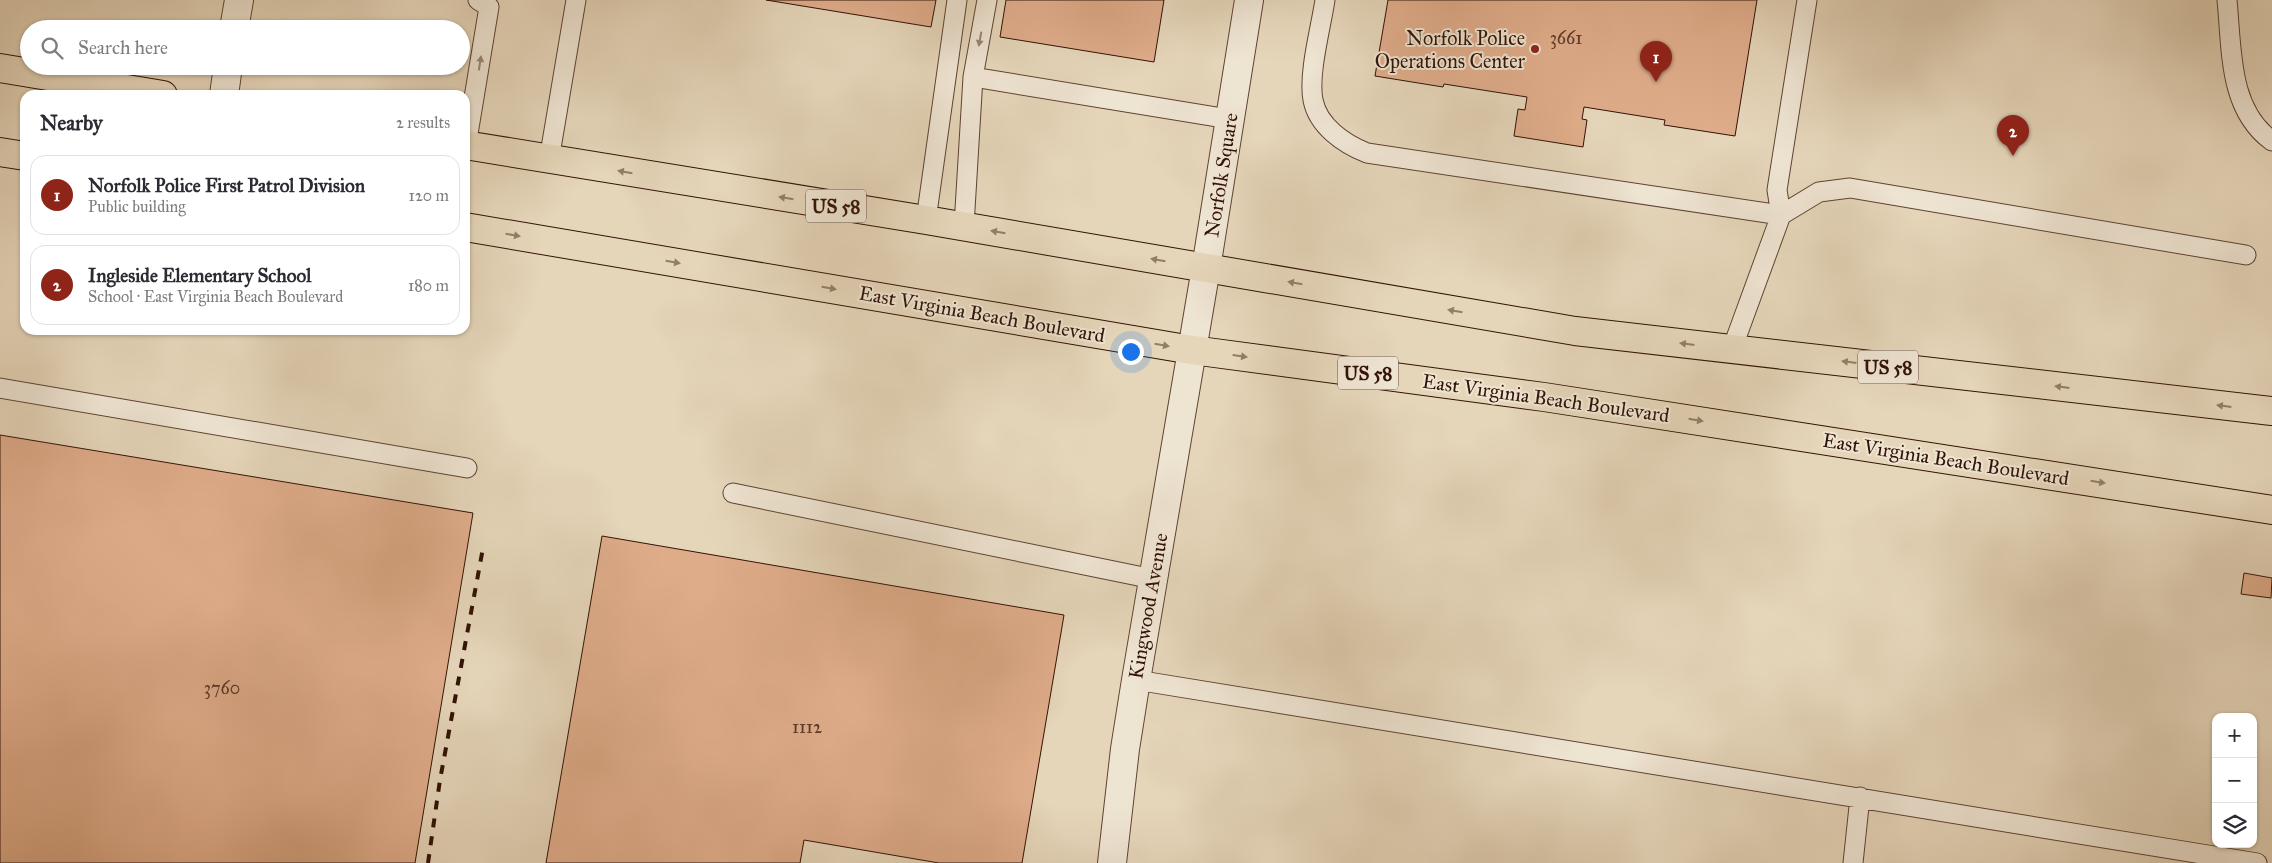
<!DOCTYPE html>
<html lang="en">
<head>
<meta charset="utf-8">
<style>
	body { margin:0; font-family:"IM FELL Great Primer",serif; background:#f2f2f3; color:#2b2b33 }
	.controls { position:absolute; right:15px; bottom:15px; display:grid; overflow:hidden; border-radius:10px; box-shadow:0 1px 4px #0004 }
	.controls button { width:45px; height:45px; display:grid; place-items:center; padding:0; border:0; border-bottom:1px solid #e1e1e2; background:#fff; color:#2b2b33; font:25px sans-serif }
	.you { position:absolute; left:1130px; top:351px; width:18px; height:18px; margin:-12px; border:4px solid #fff; border-radius:50%; background:#1a73e8; box-shadow:0 0 0 8px #1a73e833 }
	.badge { display:grid; place-items:center; width:32px; height:32px; border-radius:50%; background:#8f2418; color:#fff; font-size:16px; font-weight:700 }
	.pin { position:absolute; translate:-50% -41px; filter:drop-shadow(0 1px 2px #0008) }
	.pin::after { content:''; position:absolute; top:26px; width:18px; height:15px; background:inherit; clip-path:polygon(0 0,100% 0,50% 100%) }
	.list { margin:0; padding:0; list-style:none }
	h2 { display:flex; justify-content:space-between; align-items:center; height:65px; margin:0; padding:0 20px; font-size:21px }
	h2 small { font-size:16px; font-weight:400; color:#7c7c81 }
	.list li { display:grid; grid-template-columns:32px 1fr auto; gap:15px; align-items:center; box-sizing:border-box; height:80px; margin:0 10px 10px; padding:0 10px; border:1px solid #e1e1e2; border-radius:15px }
	.list b { display:block; font-size:19px; white-space:nowrap }
	.list p { margin:0; font-size:16px; white-space:nowrap; color:#7c7c81 }
	.list em { font-size:16px; font-style:normal; color:#7c7c81 }
	.icon { flex:none; width:28px; height:28px; fill:none; stroke:currentColor; stroke-width:2; stroke-linecap:round; stroke-linejoin:round }
	.map { position:relative; flex:none; width:2272px; height:863px; overflow:hidden }
	.search { position:absolute; background:#fff; box-shadow:0 1px 4px #0004; left:20px; top:20px; width:450px; height:55px; display:flex; align-items:center; gap:12px; box-sizing:border-box; padding:0 18px; border-radius:28px; color:#7c7c81; font-size:19px }
	.panel { position:absolute; background:#fff; box-shadow:0 1px 4px #0004; left:20px; top:90px; width:450px; height:245px; border-radius:15px }
	.map>svg:first-child { display:block }
	.building { fill:#dfac8a; stroke:#321206 }
	.lines { fill:none; stroke-linecap:round; stroke-linejoin:round }
	.service-casing { stroke:#5f4333; stroke-width:21 }
	.minor-casing { stroke:#5f4333; stroke-width:30 }
	.primary-casing { stroke:#321206; stroke-width:30 }
	.service { stroke:#eee4d2; stroke-width:19 }
	.minor { stroke:#eee4d2; stroke-width:28 }
	.primary { stroke:#e5d5b9; stroke-width:28 }
	.rail { stroke:#321206; stroke-width:4; stroke-dasharray:9 9; stroke-linecap:butt }
	.oneway { fill:#998676 }
	.oneway2 { fill:#947d68 }
	.poi-dot { fill:#8f2418; stroke:#eee4d2; stroke-width:2 }
	.labels { text-anchor:middle; stroke-width:4; stroke-linejoin:round; paint-order:stroke }
	.number-label { font-size:18px; fill:#5d3827 }
	.shield { fill:#eee4d2; stroke:#6a5143; stroke-width:1 }
	.shield-label { font-size:19px; font-weight:bold; fill:#321206 }
	.poi-label { font-size:20px; fill:#321206; stroke:#eee4d2; text-anchor:end }
	.street-label { font-size:20px; fill:#321206; stroke:#eee4d2 }
</style>
</head>
<body>
<div class="map">
<svg width="2272" height="863" viewBox="0 0 2272 863">
	<rect width="100%" height="100%" fill="#e5d5b9"/>
	<filter id="stains"><feTurbulence type="fractalNoise" baseFrequency=".004" numOctaves="4"/><feColorMatrix values="0 0 0 0 .2 0 0 0 0 .09 0 0 0 0 .02 0 0 0 .5 -.17"/></filter>
	<radialGradient id="worn" r=".72"><stop offset=".6" stop-color="#630" stop-opacity="0"/><stop offset="1" stop-color="#630" stop-opacity=".3"/></radialGradient>
	<!-- building -->
	<path class="building" d="M 766,0 L 936,0 L 931,27 Z
		M 1006,0 L 1164,0 L 1154,62 L 1000,37 Z
		M 1388,0 L 1757,0 L 1735,136 L 1664,125 L 1665,120 L 1584,107 L 1582,119 L 1587,120 L 1583,147 L 1514,136 L 1518,109 L 1525,110 L 1527,97 L 1444,84 L 1443,87 L 1375,76 Z
		M 0,435 L 473,513 L 415,863 L 0,863 Z
		M 602,536 L 1064,615 L 1022,863 L 939,863 L 804,840 L 800,863 L 546,863 Z
		M 2244,573 L 2272,578 L 2271,598 L 2241,594 Z"/>
	<g class="lines">
		<defs>
			<path id="service" d="M 1325,0 C 1321,27 1308,74 1313,100 C 1318,126 1344,144 1367,153 L 1781,215 L 1777,190 L 1807,0
				M 2227,0 C 2232,49 2228,109 2272,141
				M 973,77 L 987,0
				M 466,146 L 489,7 L 478,0
				M 549,160 L 576,0
				M 926,220 L 957,0
				M 964,226 L 973,77 L 1229,119
				M 1732,349 L 1781,215 L 1819,192 L 1850,188 L 2246,255
				M 0,388 L 467,468
				M 733,493 L 1153,579
				M 1136,680 L 2257,863
				M 1853,863 L 1860,797"/>
			<path id="minor" d="M 234,29 L 239,0
				M 224,95 L 228,66
				M 1112,863 L 1125,749 L 1136,680 L 1206,268 L 1249,0"/>
			<path id="primary" d="M 0,68 L 163,95
				M 465,145 L 926,220 L 1575,331 L 2272,411
				M 0,152 L 25,156
				M 465,227 L 1192,350 L 1544,397 L 2272,510"/>
		</defs>
		<!-- service casing -->
		<use href="#service" class="service-casing"/>
		<!-- minor casing -->
		<use href="#minor" class="minor-casing"/>
		<!-- primary casing -->
		<use href="#primary" class="primary-casing"/>
		<!-- service -->
		<use href="#service" class="service"/>
		<!-- minor -->
		<use href="#minor" class="minor"/>
		<!-- primary -->
		<use href="#primary" class="primary"/>
		<!-- rail -->
		<path class="rail" d="M 428,863 L 440,780 L 483,548"/>
	</g>
	<!-- one-way arrows -->
	<defs><path id="oneway-solid" d="M-6-.8H1V-3.2L6.5 0L1 3.2V.8H-6Z" transform="scale(1.25)"/></defs>
	<g class="oneway">
		<use href="#oneway-solid" transform="translate(980 39) rotate(100)"/>
		<use href="#oneway-solid" transform="translate(480 63) rotate(-81)"/>
	</g>
	<g class="oneway2">
		<use href="#oneway-solid" transform="translate(625 172) rotate(-170)"/>
		<use href="#oneway-solid" transform="translate(786 198) rotate(-171)"/>
		<use href="#oneway-solid" transform="translate(998 232) rotate(-170)"/>
		<use href="#oneway-solid" transform="translate(513 235) rotate(10)"/>
		<use href="#oneway-solid" transform="translate(1158 260) rotate(-170)"/>
		<use href="#oneway-solid" transform="translate(673 262) rotate(10)"/>
		<use href="#oneway-solid" transform="translate(1295 283) rotate(-170)"/>
		<use href="#oneway-solid" transform="translate(829 288) rotate(10)"/>
		<use href="#oneway-solid" transform="translate(1455 311) rotate(-170)"/>
		<use href="#oneway-solid" transform="translate(1687 344) rotate(-173)"/>
		<use href="#oneway-solid" transform="translate(1162 345) rotate(10)"/>
		<use href="#oneway-solid" transform="translate(1240 356) rotate(8)"/>
		<use href="#oneway-solid" transform="translate(1849 362) rotate(-173)"/>
		<use href="#oneway-solid" transform="translate(2062 387) rotate(-173)"/>
		<use href="#oneway-solid" transform="translate(2224 406) rotate(-173)"/>
		<use href="#oneway-solid" transform="translate(1696 420) rotate(9)"/>
		<use href="#oneway-solid" transform="translate(2098 482) rotate(9)"/>
	</g>
	<!-- markers -->
	<circle class="poi-dot" cx="1535" cy="49" r="5"/>
	<g class="labels">
		<!-- number labels -->
		<g class="number-label">
			<text x="1566" y="44">3661</text>
			<text x="222" y="694">3760</text>
			<text x="807" y="733">1112</text>
		</g>
		<!-- shield labels -->
		<g class="shield">
			<rect x="806" y="189.5" width="60" height="33" rx="4"/>
			<rect x="1858" y="350.5" width="60" height="33" rx="4"/>
			<rect x="1338" y="356.5" width="60" height="33" rx="4"/>
		</g>
		<g class="shield-label">
			<text x="836" y="213">US 58</text>
			<text x="1888" y="374">US 58</text>
			<text x="1368" y="380">US 58</text>
		</g>
		<!-- poi labels -->
		<g class="poi-label">
			<text x="1525" y="45">Norfolk Police<tspan x="1525" dy="23">Operations Center</tspan></text>
		</g>
		<!-- street labels -->
		<g class="street-label">
			<text transform="translate(1221 175) rotate(-81)" y="7">Norfolk Square</text>
			<text transform="translate(982 314) rotate(10)" y="7">East Virginia Beach Boulevard</text>
			<text transform="translate(1546 398) rotate(8)" y="7">East Virginia Beach Boulevard</text>
			<text transform="translate(1946 459) rotate(9)" y="7">East Virginia Beach Boulevard</text>
			<text transform="translate(1148 606) rotate(-80)" y="7">Kingwood Avenue</text>
		</g>
	</g>
	<rect width="100%" height="100%" filter="url(#stains)"/>
	<rect width="100%" height="100%" fill="url(#worn)"/>
</svg>
<div class="controls">
<button>+</button>
<button>−</button>
<button><svg class="icon" aria-label="layers" viewBox="0 0 24 24"><path d="M12 4l9 5-9 5-9-5zM3 14l9 5 9-5"/></svg></button>
</div>
<div class="you"></div>
<div class="pin badge" style="left:1656px;top:82px">1</div>
<div class="pin badge" style="left:2013px;top:156px">2</div>
<div class="search"><svg class="icon" aria-label="search" viewBox="0 0 24 24"><circle cx="10" cy="10" r="6"/><path d="M15 15l6 6"/></svg>Search here</div>
<section class="panel">
<h2>Nearby<small>2 results</small></h2>
<ul class="list">
<li><span class="badge">1</span><div><b>Norfolk Police First Patrol Division</b><p>Public building</p></div><em>120 m</em></li>
<li><span class="badge">2</span><div><b>Ingleside Elementary School</b><p>School · East Virginia Beach Boulevard</p></div><em>180 m</em></li>
</ul>
</section>
</div>
</body>
</html>
